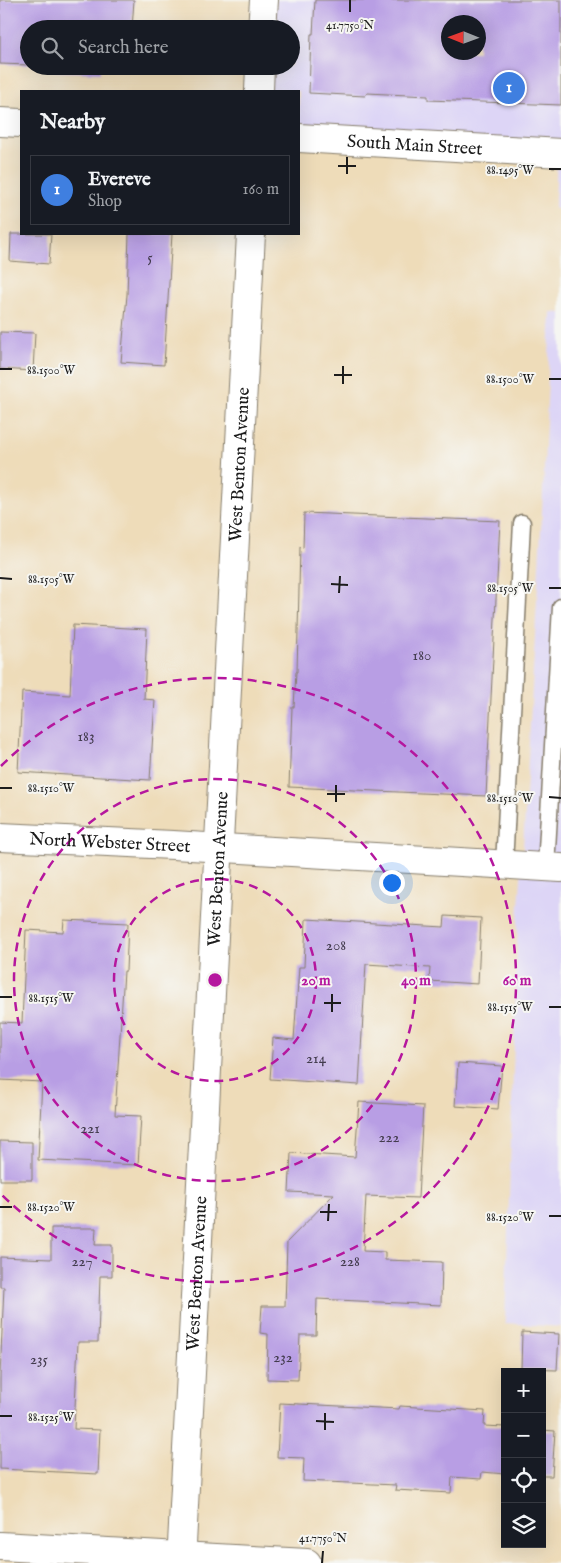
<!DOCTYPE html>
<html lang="en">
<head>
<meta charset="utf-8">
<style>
	body { margin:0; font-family:"IM FELL English",serif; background:#242831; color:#f1f3f6 }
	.controls { position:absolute; right:15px; bottom:15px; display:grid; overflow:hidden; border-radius:0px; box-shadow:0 5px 20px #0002 }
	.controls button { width:45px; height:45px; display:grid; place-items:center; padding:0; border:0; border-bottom:1px solid #363941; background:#171b24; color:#f1f3f6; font:25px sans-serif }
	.compass { position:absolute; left:441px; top:15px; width:45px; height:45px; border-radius:50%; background:#171b24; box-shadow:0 5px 20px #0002; rotate:271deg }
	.you { position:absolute; left:391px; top:882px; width:18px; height:18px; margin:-12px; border:4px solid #fff; border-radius:50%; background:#1a73e8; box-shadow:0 0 0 8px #1a73e833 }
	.badge { display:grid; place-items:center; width:32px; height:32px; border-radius:50%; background:#d690ce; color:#fff; font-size:16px; font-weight:700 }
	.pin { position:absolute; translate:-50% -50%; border:2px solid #fff; box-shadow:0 1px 5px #0006 }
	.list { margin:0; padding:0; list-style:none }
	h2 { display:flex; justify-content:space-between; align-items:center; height:65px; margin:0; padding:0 20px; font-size:21px }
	h2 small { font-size:16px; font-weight:400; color:#9ea1a6 }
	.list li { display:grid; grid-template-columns:32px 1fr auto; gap:15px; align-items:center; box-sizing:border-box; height:70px; margin:0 10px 10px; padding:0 10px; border:1px solid #363941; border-radius:0px }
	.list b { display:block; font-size:19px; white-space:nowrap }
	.list p { margin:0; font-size:16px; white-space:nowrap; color:#9ea1a6 }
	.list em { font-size:16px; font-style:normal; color:#9ea1a6 }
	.icon { flex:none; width:28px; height:28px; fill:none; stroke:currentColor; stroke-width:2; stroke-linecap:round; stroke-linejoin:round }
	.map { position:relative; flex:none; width:561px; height:1563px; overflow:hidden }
	.search { position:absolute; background:#171b24; box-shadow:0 5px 20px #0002; left:20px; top:20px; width:280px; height:55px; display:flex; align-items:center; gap:12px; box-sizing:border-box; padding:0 18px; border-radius:28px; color:#9ea1a6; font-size:19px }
	.panel { position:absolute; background:#171b24; box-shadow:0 5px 20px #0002; left:20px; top:90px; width:280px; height:145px; border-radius:0px }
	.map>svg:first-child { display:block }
	.built { fill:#ddd5f6; fill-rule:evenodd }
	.building { fill:#b89ee4; fill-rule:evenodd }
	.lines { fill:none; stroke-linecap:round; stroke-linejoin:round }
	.lane-casing { stroke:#857c6a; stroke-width:19 }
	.street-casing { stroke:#857c6a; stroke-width:30 }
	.lane { stroke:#fff; stroke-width:16 }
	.street { stroke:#fff; stroke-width:28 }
	.ticks { fill:none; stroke:#1c1c1c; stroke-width:2 }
	.ring { fill:none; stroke:#b5179e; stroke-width:2.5; stroke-dasharray:9 6 }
	.labels { text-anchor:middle; stroke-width:4; stroke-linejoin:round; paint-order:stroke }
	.number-label { font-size:15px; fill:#433c4e }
	.street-label { font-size:18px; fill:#1c1c1c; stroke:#f6f6f2 }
	.ticks-label { font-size:12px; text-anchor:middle; fill:#1c1c1c; stroke:#f6f6f2; stroke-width:4; stroke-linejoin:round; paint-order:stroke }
	.centre { fill:#b5179e; stroke:#f6f6f2; stroke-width:2.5 }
	.ring-label { font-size:15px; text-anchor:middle; font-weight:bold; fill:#b5179e; stroke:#f6f6f2; stroke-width:4; stroke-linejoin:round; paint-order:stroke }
</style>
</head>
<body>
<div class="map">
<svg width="561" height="1563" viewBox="0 0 561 1563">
	<rect width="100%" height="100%" fill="#f6f6f2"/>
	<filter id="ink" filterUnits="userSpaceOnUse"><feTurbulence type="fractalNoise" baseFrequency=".02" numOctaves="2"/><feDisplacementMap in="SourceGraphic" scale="10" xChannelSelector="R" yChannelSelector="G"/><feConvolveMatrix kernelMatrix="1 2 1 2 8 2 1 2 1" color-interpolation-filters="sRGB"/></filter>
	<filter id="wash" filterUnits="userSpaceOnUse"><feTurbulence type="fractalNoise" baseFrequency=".0096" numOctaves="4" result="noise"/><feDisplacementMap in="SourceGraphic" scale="20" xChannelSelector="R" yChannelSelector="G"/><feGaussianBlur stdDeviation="1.12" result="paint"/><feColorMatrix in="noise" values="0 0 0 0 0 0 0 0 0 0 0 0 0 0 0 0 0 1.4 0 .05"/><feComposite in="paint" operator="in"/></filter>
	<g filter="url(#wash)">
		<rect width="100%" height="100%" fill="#eedcb9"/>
		<!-- built -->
		<path class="built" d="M 276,0 L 561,0 L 561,209 L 555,209 L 557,152 L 299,138 L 299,91 L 266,91 L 269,66 L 291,66 L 291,29 L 273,29 ZM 448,22 L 478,22 L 478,52 L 448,52 Z
			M 551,312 L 561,313 L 561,1327 L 505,1323 L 518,918 L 522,866 L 542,513 Z"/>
		<g id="blocks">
			<!-- building -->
			<path class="building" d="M 0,0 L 134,0 L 132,29 L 29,29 L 29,65 L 0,64 Z
				M 315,0 L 561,0 L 561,105 L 428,100 L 428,96 L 367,93 L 365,96 L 309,93 L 311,34 L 313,34 ZM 448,22 L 478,22 L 478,52 L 448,52 Z
				M 51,66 L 100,66 L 100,73 L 51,71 Z
				M 11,234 L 51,234 L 49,264 L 10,261 Z
				M 129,234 L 172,234 L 164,365 L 121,362 L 127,295 Z
				M 0,332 L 35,333 L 33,371 L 0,369 Z
				M 304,513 L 500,521 L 486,796 L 289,787 L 292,707 L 294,707 L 296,672 L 297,672 L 300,547 L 303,548 Z
				M 73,625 L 147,629 L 144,699 L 155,700 L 150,780 L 18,772 L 22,692 L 70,695 Z
				M 445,916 L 481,918 L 478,984 L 429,981 L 430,968 L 366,964 L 359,1085 L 270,1079 L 273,1038 L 294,1040 L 299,967 L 304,967 L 306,919 L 444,927 Z
				M 64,920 L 128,923 L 126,971 L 124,971 L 115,1115 L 141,1116 L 138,1165 L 38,1160 L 42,1082 L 0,1080 L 0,1022 L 22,1023 L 26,930 L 63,932 Z
				M 458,1063 L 502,1066 L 498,1109 L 455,1106 Z
				M 359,1102 L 423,1106 L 418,1198 L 366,1196 L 363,1251 L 385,1252 L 385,1260 L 442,1262 L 441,1305 L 317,1299 L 316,1335 L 300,1335 L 298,1380 L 267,1379 L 268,1334 L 260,1333 L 262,1306 L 285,1306 L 287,1242 L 334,1194 L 289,1192 L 291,1153 L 355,1157 Z
				M 0,1141 L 32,1142 L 32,1180 L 0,1180 Z
				M 51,1228 L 96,1228 L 95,1245 L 112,1245 L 112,1276 L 100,1276 L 98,1342 L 78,1342 L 74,1429 L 100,1430 L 98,1474 L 0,1469 L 0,1375 L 4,1287 L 0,1287 L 0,1257 L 51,1259 Z
				M 522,1332 L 559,1334 L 557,1370 L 521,1369 Z
				M 280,1403 L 399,1409 L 400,1406 L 485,1411 L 484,1426 L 505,1427 L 505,1474 L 482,1472 L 481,1479 L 452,1477 L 451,1493 L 395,1490 L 396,1485 L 303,1481 L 304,1458 L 277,1457 Z
				M 542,1430 L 555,1431 L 552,1476 L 542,1476 Z"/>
		</g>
	</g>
	<g filter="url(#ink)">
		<use href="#blocks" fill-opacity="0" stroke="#857c6a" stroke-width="1"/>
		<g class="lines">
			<defs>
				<path id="lane" d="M 504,865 L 522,523
					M 546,867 L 561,607"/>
				<g id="street">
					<path d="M 262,29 L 264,0"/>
					<path d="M 259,91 L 260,66"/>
					<path d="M 0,122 L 21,123"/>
					<path id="s1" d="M 299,138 L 561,153"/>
					<path id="s2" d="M 0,837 L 173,845 L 561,868"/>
					<path d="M 0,1546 L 307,1563"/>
					<path id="s3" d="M 181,1563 L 251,234"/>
				</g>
			</defs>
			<!-- lane casing -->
			<use href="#lane" class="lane-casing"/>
			<!-- street casing -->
			<use href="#street" class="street-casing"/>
			<!-- lane -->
			<use href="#lane" class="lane"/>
			<!-- street -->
			<use href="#street" class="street"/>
		</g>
	</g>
	<!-- ticks -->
	<path class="ticks" d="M 350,12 L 350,0M 338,166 L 356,166M 549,169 L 561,169M 347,174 L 347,157M 0,369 L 12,369M 334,375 L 352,375M 549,379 L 561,379M 343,384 L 343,366M 0,578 L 12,579M 331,584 L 348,585M 549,588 L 561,588M 339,593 L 340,576M 0,788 L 12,788M 327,794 L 345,794M 549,797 L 561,798M 336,802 L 336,785M 0,997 L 12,997M 324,1003 L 341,1003M 549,1007 L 561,1007M 332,1012 L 332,994M 0,1207 L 12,1207M 320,1212 L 337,1212M 549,1216 L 561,1216M 328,1221 L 329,1204M 0,1416 L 12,1416M 316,1421 L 334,1422M 325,1430 L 325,1413M 322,1563 L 323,1551"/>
	<!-- distance rings -->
	<g class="ring">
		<circle cx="215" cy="980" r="101"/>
		<circle cx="215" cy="980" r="201"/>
		<path d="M1 766A302 302 0 1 1 1 1194"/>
	</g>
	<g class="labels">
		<!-- number labels -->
		<g class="number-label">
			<text x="150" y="262">5</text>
			<text x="422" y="660">180</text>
			<text x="86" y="741">183</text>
			<text x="336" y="950">208</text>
			<text x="316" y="1063">214</text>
			<text x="90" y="1133">221</text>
			<text x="389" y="1142">222</text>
			<text x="82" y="1266">227</text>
			<text x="350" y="1266">228</text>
			<text x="283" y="1362">232</text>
			<text x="39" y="1364">235</text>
		</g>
		<!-- street labels -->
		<g class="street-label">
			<text dy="6" stroke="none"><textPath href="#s1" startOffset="116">South Main Street</textPath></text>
			<text dy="6" stroke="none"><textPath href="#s3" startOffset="1100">West Benton Avenue</textPath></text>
			<text dy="6" stroke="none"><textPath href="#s2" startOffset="110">North Webster Street</textPath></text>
			<text dy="6" stroke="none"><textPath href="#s3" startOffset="695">West Benton Avenue</textPath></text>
			<text dy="6" stroke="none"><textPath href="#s3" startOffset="290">West Benton Avenue</textPath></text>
		</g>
	</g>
	<g class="ticks-label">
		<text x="350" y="29">41.7750°N</text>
		<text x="510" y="174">88.1495°W</text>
		<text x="51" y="374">88.1500°W</text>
		<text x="510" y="383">88.1500°W</text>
		<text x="51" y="583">88.1505°W</text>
		<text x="510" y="592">88.1505°W</text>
		<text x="51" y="792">88.1510°W</text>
		<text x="510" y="802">88.1510°W</text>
		<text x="51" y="1002">88.1515°W</text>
		<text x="510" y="1011">88.1515°W</text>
		<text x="51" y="1211">88.1520°W</text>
		<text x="510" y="1221">88.1520°W</text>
		<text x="51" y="1421">88.1525°W</text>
		<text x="323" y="1542">41.7750°N</text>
	</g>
	<circle cx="215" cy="980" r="8" class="centre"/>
	<g class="ring-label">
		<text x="316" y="985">20 m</text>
		<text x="416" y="985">40 m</text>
		<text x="517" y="985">60 m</text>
	</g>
</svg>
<div class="controls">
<button>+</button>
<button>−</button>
<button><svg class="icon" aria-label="locate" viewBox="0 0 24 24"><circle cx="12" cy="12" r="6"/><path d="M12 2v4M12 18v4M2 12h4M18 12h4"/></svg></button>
<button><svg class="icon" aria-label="layers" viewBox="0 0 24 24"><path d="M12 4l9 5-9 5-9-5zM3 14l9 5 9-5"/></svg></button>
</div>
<svg class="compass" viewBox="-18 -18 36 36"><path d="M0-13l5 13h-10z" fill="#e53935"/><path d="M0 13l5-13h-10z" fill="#9ea1a6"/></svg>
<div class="you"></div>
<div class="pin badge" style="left:509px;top:88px;background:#3f7fe0">1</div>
<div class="search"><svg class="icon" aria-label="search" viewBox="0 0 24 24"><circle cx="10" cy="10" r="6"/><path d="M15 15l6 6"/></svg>Search here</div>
<section class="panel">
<h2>Nearby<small></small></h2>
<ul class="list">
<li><span class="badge" style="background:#3f7fe0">1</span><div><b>Evereve</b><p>Shop</p></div><em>160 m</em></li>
</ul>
</section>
</div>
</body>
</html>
